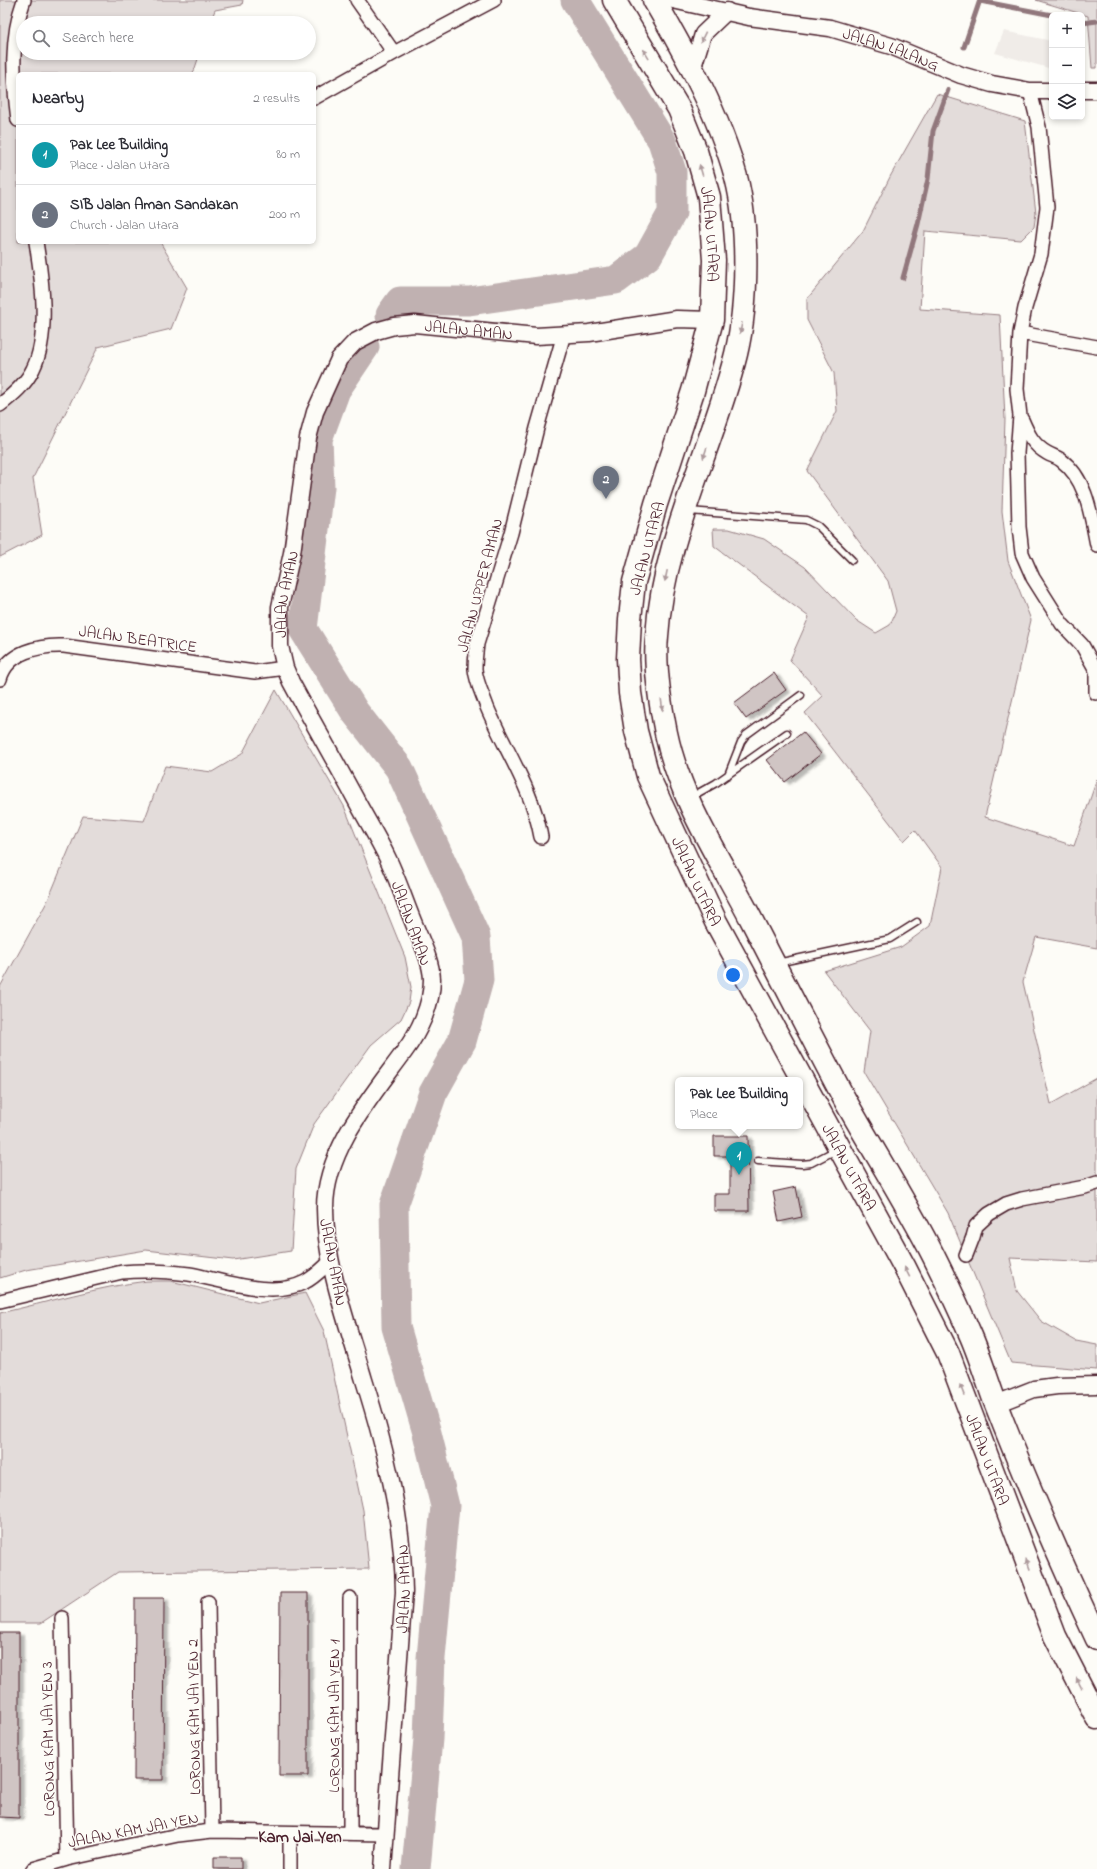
<!DOCTYPE html>
<html lang="en">
<head>
<meta charset="utf-8">
<style>
	body { margin:0; font-family:"Indie Flower",sans-serif; background:#f2f2f3; color:#2b2b33 }
	.controls { position:absolute; right:12px; top:12px; display:grid; overflow:hidden; border-radius:6px; box-shadow:0 2px 6px #0003 }
	.controls button { width:36px; height:36px; display:grid; place-items:center; padding:0; border:0; border-bottom:1px solid #e1e1e2; background:#fff; color:#2b2b33; font:20px sans-serif }
	.you { position:absolute; left:733px; top:975px; width:14px; height:14px; margin:-10px; border:3px solid #fff; border-radius:50%; background:#1a73e8; box-shadow:0 0 0 6px #1a73e833 }
	.badge { display:grid; place-items:center; width:26px; height:26px; border-radius:50%; background:#1f6fb2; color:#fff; font-size:13px; font-weight:700 }
	.pin { position:absolute; translate:-50% -33px; filter:drop-shadow(0 1px 2px #0008) }
	.pin::after { content:''; position:absolute; top:21px; width:14px; height:12px; background:inherit; clip-path:polygon(0 0,100% 0,50% 100%) }
	.popup { position:absolute; left:675px; top:1077px; width:128px; height:52px; box-sizing:border-box; display:grid; place-content:center; border-radius:6px; background:#fff; filter:drop-shadow(0 1px 3px #0005); font-size:13px; white-space:nowrap; color:#7c7c81 }
	.popup b { font-size:15px; color:#2b2b33 }
	.popup::after { content:''; position:absolute; left:50%; top:100%; margin-left:-8px; border:8px solid transparent; border-top-color:#fff }
	.list { margin:0; padding:0; list-style:none }
	h2 { display:flex; justify-content:space-between; align-items:center; height:52px; margin:0; padding:0 16px; font-size:17px }
	h2 small { font-size:13px; font-weight:400; color:#7c7c81 }
	.list li { display:grid; grid-template-columns:26px 1fr auto; gap:12px; align-items:center; box-sizing:border-box; height:60px; padding:0 16px; border-top:1px solid #e1e1e2 }
	.list b { display:block; font-size:15px; white-space:nowrap }
	.list p { margin:0; font-size:13px; white-space:nowrap; color:#7c7c81 }
	.list em { font-size:13px; font-style:normal; color:#7c7c81 }
	.icon { flex:none; width:22px; height:22px; fill:none; stroke:currentColor; stroke-width:2; stroke-linecap:round; stroke-linejoin:round }
	.map { position:relative; flex:none; width:1097px; height:1869px; overflow:hidden }
	.search { position:absolute; background:#fff; box-shadow:0 2px 6px #0003; left:16px; top:16px; width:300px; height:44px; display:flex; align-items:center; gap:10px; box-sizing:border-box; padding:0 14px; border-radius:22px; color:#7c7c81; font-size:15px }
	.panel { position:absolute; background:#fff; box-shadow:0 2px 6px #0003; left:16px; top:72px; width:300px; height:172px; border-radius:6px }
	.map>svg:first-child { display:block }
	.built { fill:#f0ece8 }
	.green { fill:#e3dcda; stroke:#967e82 }
	.lines { fill:none; stroke-linecap:round; stroke-linejoin:round }
	.stream { stroke:#91777b; stroke-width:5 }
	.river { stroke:#c0b1b1; stroke-width:29 }
	.building { fill:#d0c5c4; stroke:#4a1f2b; filter:url(#shadow) }
	.service-casing { stroke:#4a1f2b; stroke-width:9 }
	.minor-casing { stroke:#4a1f2b; stroke-width:16 }
	.tertiary-casing { stroke:#4a1f2b; stroke-width:19 }
	.trunk-casing { stroke:#4a1f2b; stroke-width:25 }
	.service { stroke:#fdfcf7; stroke-width:6 }
	.minor { stroke:#fdfcf7; stroke-width:13 }
	.tertiary { stroke:#fdfcf7; stroke-width:16 }
	.trunk { stroke:#fdfcf7; stroke-width:22 }
	.oneway { fill:#ac999b }
	.labels { text-anchor:middle; stroke-width:3; stroke-linejoin:round; paint-order:stroke }
	.street-label { font-size:16px; fill:#4a1f2b; stroke:#fdfcf7 }
	.neighbourhood-label { font-size:17px; font-weight:bold; fill:#4a1f2b; stroke:#fdfcf7 }
</style>
</head>
<body>
<div class="map">
<svg width="1097" height="1869" viewBox="0 0 1097 1869">
	<defs>
		<filter id="shadow"><feDropShadow dx="4.5" dy="2.5" stdDeviation="1" flood-color="#0004"/></filter>
	</defs>
	<rect width="100%" height="100%" fill="#fdfcf7"/>
	<filter id="ink" filterUnits="userSpaceOnUse"><feTurbulence type="fractalNoise" baseFrequency=".025" numOctaves="2"/><feDisplacementMap in="SourceGraphic" scale="8" xChannelSelector="R" yChannelSelector="G"/><feConvolveMatrix kernelMatrix="1 2 1 2 8 2 1 2 1" color-interpolation-filters="sRGB"/></filter>
	<g filter="url(#ink)">
		<!-- built -->
		<path class="built" d="M 1004,31 L 1052,41 L 1052,69 L 995,53 Z"/>
		<!-- green -->
		<path class="green" d="M 0,0 L 243,0 L 242,5 L 215,10 L 210,23 L 23,23 L 23,53 L 200,53 L 194,71 L 191,74 L 18,74 L 18,242 L 160,242 L 187,288 L 171,329 L 98,347 L 33,478 L 42,535 L 0,557 Z
			M 1036,0 L 1097,0 L 1097,68 L 1092,68 L 1088,16 Z
			M 937,94 L 1025,121 L 1036,213 L 1034,227 L 1021,240 L 925,231 L 920,309 L 1000,315 L 1005,419 L 1002,511 L 1008,561 L 1031,620 L 985,817 L 1074,846 L 1097,779 L 1097,948 L 1036,937 L 1023,982 L 1051,1104 L 1097,1078 L 1097,1262 L 1010,1258 L 1017,1291 L 1041,1321 L 1076,1341 L 1097,1345 L 1097,1370 L 1011,1363 L 948,1213 L 864,1072 L 870,1031 L 824,971 L 901,947 L 930,926 L 942,867 L 915,830 L 904,841 L 805,713 L 823,696 L 790,660 L 809,617 L 714,546 L 713,529 L 729,529 L 764,539 L 805,567 L 856,620 L 876,633 L 890,625 L 896,611 L 888,581 L 807,471 L 837,411 L 834,373 L 807,320 L 807,299 L 863,231 L 891,175 Z
			M 276,690 L 344,806 L 405,957 L 411,987 L 409,1002 L 401,1019 L 371,1045 L 314,1124 L 296,1169 L 291,1251 L 233,1260 L 146,1250 L 26,1270 L 0,1278 L 0,987 L 48,900 L 83,816 L 144,821 L 165,766 L 212,772 L 242,754 Z
			M 147,1281 L 171,1281 L 259,1303 L 305,1293 L 324,1331 L 363,1510 L 369,1569 L 118,1572 L 41,1623 L 0,1623 L 0,1313 C 49,1302 97,1287 147,1281 Z"/>
		<g class="lines">
			<!-- stream -->
			<path class="stream" d="M 980,1 L 1052,15
				M 1082,23 L 1097,21
				M 964,47 L 980,0
				M 903,278 L 918,224 L 928,179 L 933,131 L 948,90"/>
			<!-- river -->
			<path class="river" d="M 390,315 L 400,301 L 469,301 L 616,280 L 648,256 L 672,213 L 672,172 L 662,141 L 575,0
				M 365,347 L 336,390 L 318,439 L 320,487 L 303,629 L 355,712 L 399,768 L 476,937 L 479,980 L 462,1041 L 433,1093 L 394,1205 L 396,1327 L 427,1433 L 445,1506 L 431,1658 L 428,1739 L 416,1869"/>
		</g>
		<!-- building -->
		<path class="building" d="M 774,673 L 786,690 L 746,719 L 734,703 Z
			M 803,732 L 821,754 L 785,782 L 767,760 Z
			M 714,1136 L 748,1136 L 749,1211 L 714,1211 L 714,1194 L 730,1194 L 730,1156 L 714,1156 Z
			M 796,1187 L 802,1217 L 779,1222 L 773,1192 Z
			M 280,1593 L 308,1593 L 308,1776 L 279,1776 Z
			M 135,1598 L 164,1598 L 163,1780 L 134,1780 Z
			M 0,1633 L 19,1633 L 19,1818 L 0,1817 Z
			M 214,1857 L 241,1857 L 241,1869 L 214,1869 Z"/>
		<g class="lines">
			<defs>
				<path id="service" d="M 689,511 L 806,520 L 818,526 L 852,560
					M 728,775 L 741,742 L 746,735 L 801,695
					M 691,797 L 716,783 L 787,733
					M 777,963 L 890,939 L 917,922
					M 758,1161 L 802,1164 L 811,1163 L 836,1150"/>
				<path id="minor" d="M 357,0 L 394,53
					M 1030,91 L 1039,127 L 1047,207 L 1041,254 L 1025,308 L 1020,333 L 1017,389 L 1020,416 L 1017,453 L 1019,527 L 1022,553 L 1033,578 L 1062,624 L 1082,645 L 1096,670 L 1096,693
					M 314,98 L 394,53 L 494,0
					M 18,120 C 13,80 10,38 24,0
					M 1020,333 L 1097,347
					M 0,405 C 13,395 26,384 33,369 C 50,335 42,279 36,242
					M 1022,420 C 1028,434 1033,445 1047,453 C 1052,456 1057,457 1061,460 C 1087,479 1091,516 1097,545
					M 0,679 C 7,652 39,645 64,646 L 255,672 L 285,668
					M 541,837 C 533,790 505,750 487,707 C 483,695 476,682 475,669 C 475,660 476,653 477,644 L 511,533 L 537,428 L 564,334
					M 966,1255 L 973,1237 L 976,1226 L 989,1214 L 1006,1204 L 1022,1199 L 1085,1187 L 1097,1183
					M 0,1301 L 122,1272 C 145,1270 166,1271 189,1274 C 223,1280 272,1299 305,1282 C 315,1277 323,1268 331,1261
					M 350,1598 L 350,1833
					M 208,1602 L 212,1831
					M 62,1618 L 67,1859
					M 33,1869 L 67,1859 L 178,1835 L 212,1831 L 386,1834
					M 290,1869 L 290,1834"/>
				<g id="tertiary">
					<path id="s1" d="M 673,0 L 749,17 L 830,28 L 891,46 L 961,75 L 992,84 L 1030,91 L 1052,91"/>
					<path d="M 692,70 L 703,34 L 727,11"/>
					<path d="M 1082,90 L 1097,90"/>
					<path d="M 996,1404 L 1034,1389 L 1057,1386 L 1097,1385"/>
					<path id="s2" d="M 383,1869 L 404,1592 C 403,1519 386,1450 364,1380 C 348,1325 325,1265 325,1208 C 325,1150 372,1096 404,1052 C 419,1032 432,1005 432,979 C 431,959 419,937 412,919 C 404,899 397,878 388,859 C 378,838 366,819 355,798 C 334,759 312,721 291,682 L 285,668 L 280,646 L 280,607 L 292,553 L 308,438 L 315,412 L 339,359 L 355,342 L 376,331 L 394,326 L 415,324 L 536,336 L 589,333 L 677,319 L 712,320"/>
				</g>
				<g id="trunk">
					<path id="s3" d="M 614,0 L 679,109 L 696,151 L 709,197 L 714,260 L 712,320 L 693,391 L 656,504 L 634,582 L 630,619 L 628,659 L 630,693 L 636,731 L 648,776 L 716,922 L 904,1266 L 948,1353 L 1055,1636 L 1097,1718"/>
					<path d="M 654,0 C 686,55 719,115 736,177 C 749,227 748,304 736,354 C 713,448 663,538 657,636 C 654,666 660,703 666,733 C 680,800 720,859 751,919 C 782,979 813,1040 845,1100 C 874,1152 906,1202 933,1255 C 946,1281 959,1308 971,1336 C 980,1357 987,1380 995,1402 C 1026,1482 1061,1562 1097,1639"/>
				</g>
			</defs>
			<!-- service casing -->
			<use href="#service" class="service-casing"/>
			<!-- minor casing -->
			<use href="#minor" class="minor-casing"/>
			<!-- tertiary casing -->
			<use href="#tertiary" class="tertiary-casing"/>
			<!-- trunk casing -->
			<use href="#trunk" class="trunk-casing"/>
			<!-- service -->
			<use href="#service" class="service"/>
			<!-- minor -->
			<use href="#minor" class="minor"/>
			<!-- tertiary -->
			<use href="#tertiary" class="tertiary"/>
			<!-- trunk -->
			<use href="#trunk" class="trunk"/>
		</g>
		<!-- one-way arrows -->
		<defs><path id="oneway-solid" d="M-6-.8H1V-3.2L6.5 0L1 3.2V.8H-6Z"/></defs>
		<g class="oneway">
			<use href="#oneway-solid" transform="translate(703 37) rotate(116)"/>
			<use href="#oneway-solid" transform="translate(646 54) rotate(-121)"/>
			<use href="#oneway-solid" transform="translate(701 170) rotate(-106)"/>
			<use href="#oneway-solid" transform="translate(741 328) rotate(100)"/>
			<use href="#oneway-solid" transform="translate(705 453) rotate(108)"/>
			<use href="#oneway-solid" transform="translate(666 576) rotate(102)"/>
			<use href="#oneway-solid" transform="translate(662 705) rotate(82)"/>
			<use href="#oneway-solid" transform="translate(907 1272) rotate(-117)"/>
			<use href="#oneway-solid" transform="translate(962 1390) rotate(-111)"/>
			<use href="#oneway-solid" transform="translate(1028 1564) rotate(-111)"/>
			<use href="#oneway-solid" transform="translate(1079 1683) rotate(-117)"/>
		</g>
	</g>
	<g class="labels">
		<!-- street labels -->
		<g class="street-label">
			<text dy="6" stroke="none"><textPath href="#s1" startOffset="224">JALAN LALANG</textPath></text>
			<text dy="6" stroke="none"><textPath href="#s3" startOffset="257">JALAN UTARA</textPath></text>
			<text dy="6" stroke="none"><textPath href="#s2" startOffset="1733">JALAN AMAN</textPath></text>
			<text transform="translate(646 548) rotate(-75)" y="6">JALAN UTARA</text>
			<text transform="translate(479 585) rotate(-75)" y="6">JALAN UPPER AMAN</text>
			<text dy="6" stroke="none"><textPath href="#s2" startOffset="1349">JALAN AMAN</textPath></text>
			<text transform="translate(138 638) rotate(8)" y="6">JALAN BEATRICE</text>
			<text dy="6" stroke="none"><textPath href="#s3" startOffset="929">JALAN UTARA</textPath></text>
			<text transform="translate(412 923) rotate(70)" y="6">JALAN AMAN</text>
			<text dy="6" stroke="none"><textPath href="#s3" startOffset="1253">JALAN UTARA</textPath></text>
			<text transform="translate(334 1262) rotate(79)" y="6">JALAN AMAN</text>
			<text dy="6" stroke="none"><textPath href="#s3" startOffset="1577">JALAN UTARA</textPath></text>
			<text dy="6" stroke="none"><textPath href="#s2" startOffset="281">JALAN AMAN</textPath></text>
			<text transform="translate(333 1716) rotate(-90)" y="6">LORONG KAM JAI YEN 1</text>
			<text transform="translate(193 1717) rotate(-91)" y="6">LORONG KAM JAI YEN 2</text>
			<text transform="translate(47 1739) rotate(-91)" y="6">LORONG KAM JAI YEN 3</text>
			<text transform="translate(133 1829) rotate(-11)" y="6">JALAN KAM JAI YEN</text>
		</g>
		<!-- neighbourhood labels -->
		<g class="neighbourhood-label">
			<text x="300" y="1842">Kam Jai Yen</text>
		</g>
	</g>
</svg>
<div class="controls">
<button>+</button>
<button>−</button>
<button><svg class="icon" aria-label="layers" viewBox="0 0 24 24"><path d="M12 4l9 5-9 5-9-5zM3 14l9 5 9-5"/></svg></button>
</div>
<div class="you"></div>
<div class="pin badge" style="left:739px;top:1175px;background:#0f9aa8">1</div>
<div class="popup"><b>Pak Lee Building</b>Place</div>
<div class="pin badge" style="left:606px;top:499px;background:#6b7280">2</div>
<div class="search"><svg class="icon" aria-label="search" viewBox="0 0 24 24"><circle cx="10" cy="10" r="6"/><path d="M15 15l6 6"/></svg>Search here</div>
<section class="panel">
<h2>Nearby<small>2 results</small></h2>
<ul class="list">
<li><span class="badge" style="background:#0f9aa8">1</span><div><b>Pak Lee Building</b><p>Place · Jalan Utara</p></div><em>80 m</em></li>
<li><span class="badge" style="background:#6b7280">2</span><div><b>SIB Jalan Aman Sandakan</b><p>Church · Jalan Utara</p></div><em>200 m</em></li>
</ul>
</section>
</div>
</body>
</html>
